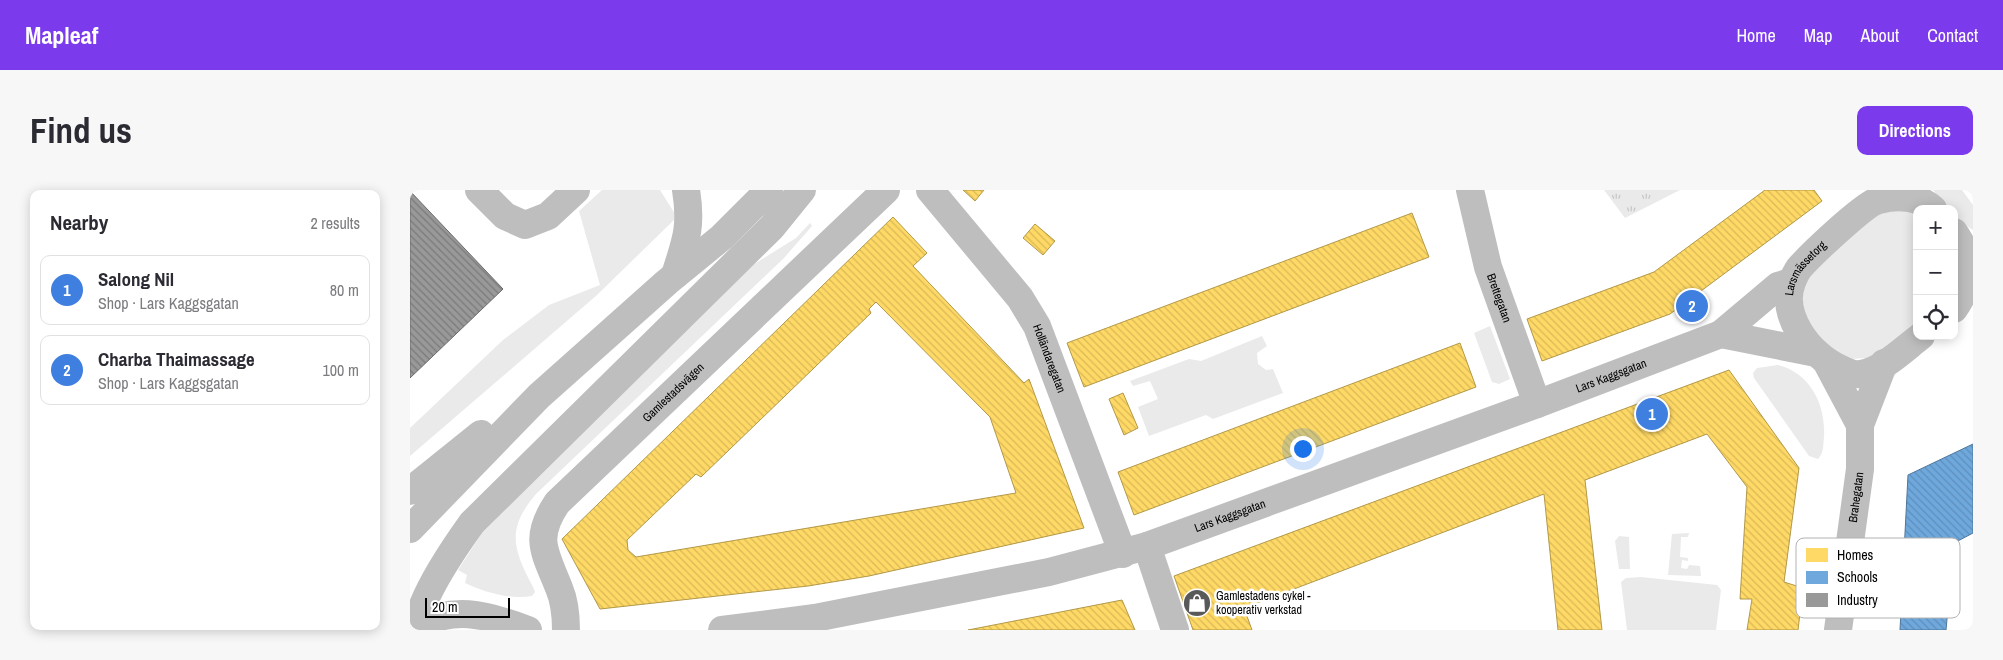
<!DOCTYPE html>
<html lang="en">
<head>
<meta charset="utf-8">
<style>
	body { margin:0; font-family:"Archivo Narrow",sans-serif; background:#f7f7f7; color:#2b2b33 }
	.controls { position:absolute; right:15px; top:15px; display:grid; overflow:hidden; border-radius:10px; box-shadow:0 2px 12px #0003 }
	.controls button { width:45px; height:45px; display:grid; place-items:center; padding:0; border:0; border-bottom:1px solid #e1e1e2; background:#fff; color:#2b2b33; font:25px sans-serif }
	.scale { position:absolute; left:15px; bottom:12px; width:85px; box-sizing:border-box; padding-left:5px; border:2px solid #000; border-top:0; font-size:14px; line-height:18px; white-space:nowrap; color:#000; -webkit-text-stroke:4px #fff; paint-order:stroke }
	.you { position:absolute; left:892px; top:258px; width:18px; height:18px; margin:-12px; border:4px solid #fff; border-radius:50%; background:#1a73e8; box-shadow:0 0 0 8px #1a73e833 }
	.badge { display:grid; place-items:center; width:32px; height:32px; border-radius:50%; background:#7c3aed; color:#fff; font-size:16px; font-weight:700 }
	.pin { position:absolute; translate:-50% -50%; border:2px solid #fff; box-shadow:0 1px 5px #0006 }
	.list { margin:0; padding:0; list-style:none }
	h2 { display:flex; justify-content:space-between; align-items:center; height:65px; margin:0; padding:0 20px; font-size:21px }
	h2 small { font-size:16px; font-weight:400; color:#7c7c81 }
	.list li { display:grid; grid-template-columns:32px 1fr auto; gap:15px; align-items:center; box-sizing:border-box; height:70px; margin:0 10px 10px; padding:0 10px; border:1px solid #e1e1e2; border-radius:10px }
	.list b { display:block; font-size:19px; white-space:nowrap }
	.list p { margin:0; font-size:16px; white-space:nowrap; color:#7c7c81 }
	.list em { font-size:16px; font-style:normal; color:#7c7c81 }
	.icon { flex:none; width:28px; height:28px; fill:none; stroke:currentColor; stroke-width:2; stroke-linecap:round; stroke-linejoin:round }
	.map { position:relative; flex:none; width:1563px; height:440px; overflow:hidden; border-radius:10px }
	header { display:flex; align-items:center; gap:30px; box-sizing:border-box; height:70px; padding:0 25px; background:#7c3aed; color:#fff }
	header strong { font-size:24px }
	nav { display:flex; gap:28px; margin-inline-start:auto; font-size:18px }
	.intro { display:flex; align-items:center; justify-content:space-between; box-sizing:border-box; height:120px; padding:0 30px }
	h1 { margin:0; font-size:35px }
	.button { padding:12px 22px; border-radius:10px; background:#7c3aed; color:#fff; font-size:18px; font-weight:700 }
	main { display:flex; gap:30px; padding:0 30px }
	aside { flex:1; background:#fff; border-radius:10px; box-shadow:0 2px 12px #0003 }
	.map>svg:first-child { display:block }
	.grass { fill:#eaeaea }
	.park { fill:url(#park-tufts) }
	.homes { fill:url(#homes-back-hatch); stroke:#b29847; fill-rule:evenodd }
	.schools { fill:url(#schools-back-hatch); stroke:#4e769a }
	.industry { fill:url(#industry-back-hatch); stroke:#6b6b6b }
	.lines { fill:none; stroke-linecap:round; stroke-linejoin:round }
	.minor { stroke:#bebebe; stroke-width:28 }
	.labels { text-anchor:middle; stroke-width:5; stroke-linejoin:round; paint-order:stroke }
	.street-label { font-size:12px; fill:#000; stroke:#fff }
	.poi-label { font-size:12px; fill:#000; stroke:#fff; text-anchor:start }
	.key { fill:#fff; stroke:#b2b2b2; stroke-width:1 }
	.key-label { font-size:14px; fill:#000 }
</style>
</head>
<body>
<header>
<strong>Mapleaf</strong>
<nav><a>Home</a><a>Map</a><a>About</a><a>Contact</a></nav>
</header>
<div class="intro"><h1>Find us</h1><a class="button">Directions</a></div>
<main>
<aside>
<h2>Nearby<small>2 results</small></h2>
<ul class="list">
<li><span class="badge" style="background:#3f7fe0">1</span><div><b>Salong Nil</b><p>Shop · Lars Kaggsgatan</p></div><em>80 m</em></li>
<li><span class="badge" style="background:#3f7fe0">2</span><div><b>Charba Thaimassage</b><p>Shop · Lars Kaggsgatan</p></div><em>100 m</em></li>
</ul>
</aside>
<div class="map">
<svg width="1563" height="440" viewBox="0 0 1563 440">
	<defs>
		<pattern id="park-tufts" width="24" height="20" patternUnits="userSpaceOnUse" patternTransform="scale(1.25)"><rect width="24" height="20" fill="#eaeaea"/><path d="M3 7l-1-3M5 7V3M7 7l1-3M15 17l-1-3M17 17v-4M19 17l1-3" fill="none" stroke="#c7c7c7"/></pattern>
		<pattern id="homes-back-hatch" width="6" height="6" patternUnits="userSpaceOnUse" patternTransform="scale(1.25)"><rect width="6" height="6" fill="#ffd966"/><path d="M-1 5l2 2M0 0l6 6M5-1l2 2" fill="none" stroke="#d9b857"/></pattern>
		<pattern id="schools-back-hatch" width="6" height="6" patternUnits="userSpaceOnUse" patternTransform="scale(1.25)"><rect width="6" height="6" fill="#6fa8dc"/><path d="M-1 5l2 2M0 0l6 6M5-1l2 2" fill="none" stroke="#5e8fbb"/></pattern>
		<pattern id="industry-back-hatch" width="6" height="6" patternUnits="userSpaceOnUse" patternTransform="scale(1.25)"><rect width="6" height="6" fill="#999"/><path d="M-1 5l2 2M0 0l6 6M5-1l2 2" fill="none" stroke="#7a7a7a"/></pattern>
	</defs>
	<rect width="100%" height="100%" fill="#fff"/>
	<!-- grass -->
	<path class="grass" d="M 192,0 L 250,0 L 267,27 L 187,105 L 0,266 L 0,238 L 93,150 L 139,115 L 190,95 L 169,21 Z
		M 1523,0 L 1552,0 L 1563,15 L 1563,40 L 1544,28 L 1544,19 L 1537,19 Z
		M 1482,18 L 1507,20 L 1507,134 L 1468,163 L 1456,168 L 1441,169 L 1420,162 L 1393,127 L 1393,93 L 1452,34 Z
		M 400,33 L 402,36 L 374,68 L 126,304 C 96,339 103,359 123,397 L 125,402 L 122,406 C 100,410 74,402 55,393 L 57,385 L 48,380 L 72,343 L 341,76 L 386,48 Z
		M 1080,136 L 1100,189 L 1089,194 L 1082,192 L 1064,143 Z
		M 852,146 L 857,156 L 847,163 L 848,174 L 856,180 L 863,179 L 873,203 L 803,229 L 796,225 L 739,246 L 728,217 L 748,209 L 740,191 L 723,196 L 720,191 L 779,169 L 791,171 Z
		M 1368,175 C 1401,183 1416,216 1414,247 C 1413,255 1414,263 1408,269 L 1399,266 L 1344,188 L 1343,183 L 1347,178 Z
		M 1279,343 L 1278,347 L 1271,347 L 1270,367 L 1278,368 L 1278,371 L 1272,370 L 1271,378 L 1277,379 L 1279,375 L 1290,376 L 1291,386 L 1258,385 L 1262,344 Z
		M 1209,346 L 1219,347 L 1220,379 L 1209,379 L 1205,351 Z
		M 1231,387 L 1307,395 L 1311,400 L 1306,440 L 1217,440 L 1211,392 L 1216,388 Z"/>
	<!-- park -->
	<path class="park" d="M 1194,0 L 1270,0 L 1215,28 Z"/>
	<!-- homes -->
	<path class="homes" d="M 553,0 L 574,0 L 565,11 Z
		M 1355,0 L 1404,0 L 1412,11 L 1260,124 L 1132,171 L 1117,129 L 1244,82 Z
		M 1002,23 L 1019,67 L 674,197 L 657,153 Z
		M 483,27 L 517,63 L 503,76 L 614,193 L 619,189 L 674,338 L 459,386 L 398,396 L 190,419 L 152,349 ZM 466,112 L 580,227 L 606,303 L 226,367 L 218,360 L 217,350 L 286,284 L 291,287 L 461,123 L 459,119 Z
		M 625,34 L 645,51 L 633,65 L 613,48 Z
		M 1050,153 L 1066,197 L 724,325 L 708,282 Z
		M 1319,180 L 1389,278 L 1374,392 L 1393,398 L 1388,440 L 1337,440 L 1342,409 L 1330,409 L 1337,297 L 1297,244 L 1175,290 L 1192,440 L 1148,440 L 1134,304 L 834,418 L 842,440 L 783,440 L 764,386 Z
		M 713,203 L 728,238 L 714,245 L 699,209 Z
		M 712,410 L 725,440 L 558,440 Z"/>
	<!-- schools -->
	<path class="schools" d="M 1563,254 L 1563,343 L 1544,353 L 1536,440 L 1490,440 L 1498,285 Z"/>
	<!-- industry -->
	<path class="industry" d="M 0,1 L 93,99 L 0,188 Z"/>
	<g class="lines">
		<!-- minor -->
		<g class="minor">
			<path d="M 69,0 L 95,26 L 115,35 L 138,26 L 166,0"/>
			<path id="s1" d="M 520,0 L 610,108 L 627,136 L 713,364"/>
			<path id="s2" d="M 1060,0 L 1078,77 L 1127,214"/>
			<path d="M 1544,42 C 1563,69 1563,92 1544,119"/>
			<path d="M 265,85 C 276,51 282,36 276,0"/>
			<path d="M 1311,144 L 1406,163"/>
			<path id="s3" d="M 1511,146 C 1494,159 1472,181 1450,184 C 1443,185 1435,181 1429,178 C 1400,165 1369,125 1382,92 C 1384,87 1387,80 1391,76 C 1403,63 1455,13 1469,10 C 1487,5 1509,6 1523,19"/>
			<path d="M 1417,173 L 1450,235"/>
			<path d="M 0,301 L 71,244"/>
			<path d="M 0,339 L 129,206 L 257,92 L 312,47 L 359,0"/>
			<path d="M 737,356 L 765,440"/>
			<path d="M 0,440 C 41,414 76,424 118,440"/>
			<path d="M 6,440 C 9,409 44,358 62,333 L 362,37 L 392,0"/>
			<path id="s4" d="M 156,440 C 156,425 155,412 149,398 C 135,362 123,349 147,313 L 476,0"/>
			<path id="s5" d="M 312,440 L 405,428 L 639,382 L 737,356 L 1127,214 L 1311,144 L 1368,96 L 1381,92"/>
			<path id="s6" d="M 1428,440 L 1450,279 L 1450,235 L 1474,173"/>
		</g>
	</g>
	<!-- icons -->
	<defs>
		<symbol id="shop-disc" viewBox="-11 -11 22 22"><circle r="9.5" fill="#595959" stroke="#fff"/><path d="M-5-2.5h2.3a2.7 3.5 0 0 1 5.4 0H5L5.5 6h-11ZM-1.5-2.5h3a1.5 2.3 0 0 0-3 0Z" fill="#fff"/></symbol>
	</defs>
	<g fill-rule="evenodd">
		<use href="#shop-disc" x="771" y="397" width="32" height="32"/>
	</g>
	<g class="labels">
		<!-- street labels -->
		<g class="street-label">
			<text dy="4" stroke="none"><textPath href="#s3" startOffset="220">Larsmässetorg</textPath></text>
			<text dy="4" stroke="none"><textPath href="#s2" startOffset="112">Brettegatan</textPath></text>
			<text dy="4" stroke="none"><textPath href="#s1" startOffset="208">Holländaregatan</textPath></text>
			<text dy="4" stroke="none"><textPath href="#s5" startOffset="928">Lars Kaggsgatan</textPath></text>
			<text dy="4" stroke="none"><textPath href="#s4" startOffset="294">Gamlestadsvägen</textPath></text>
			<text dy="4" stroke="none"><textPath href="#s6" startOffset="134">Brahegatan</textPath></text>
			<text dy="4" stroke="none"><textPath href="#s5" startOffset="522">Lars Kaggsgatan</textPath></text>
		</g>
		<!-- poi labels -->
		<g class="poi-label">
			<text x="806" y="410">Gamlestadens cykel -<tspan x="806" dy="14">kooperativ verkstad</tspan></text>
		</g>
	</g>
	<!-- legend -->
	<rect x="1386" y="348" width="164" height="80" rx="8" class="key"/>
	<rect x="1396" y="358" width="22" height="14" fill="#ffd966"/>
	<rect x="1396" y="381" width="22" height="13" fill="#6fa8dc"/>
	<rect x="1396" y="403" width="22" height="14" fill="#999"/>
	<g class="key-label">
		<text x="1427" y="370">Homes</text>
		<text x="1427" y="392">Schools</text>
		<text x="1427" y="415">Industry</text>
	</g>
</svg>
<div class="controls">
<button>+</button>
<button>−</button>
<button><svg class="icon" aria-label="locate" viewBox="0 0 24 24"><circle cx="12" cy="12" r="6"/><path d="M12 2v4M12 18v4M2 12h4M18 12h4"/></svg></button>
</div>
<div class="scale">20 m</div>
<div class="you"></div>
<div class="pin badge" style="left:1242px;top:224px;background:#3f7fe0">1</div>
<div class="pin badge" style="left:1282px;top:116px;background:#3f7fe0">2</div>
</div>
</main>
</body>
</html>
